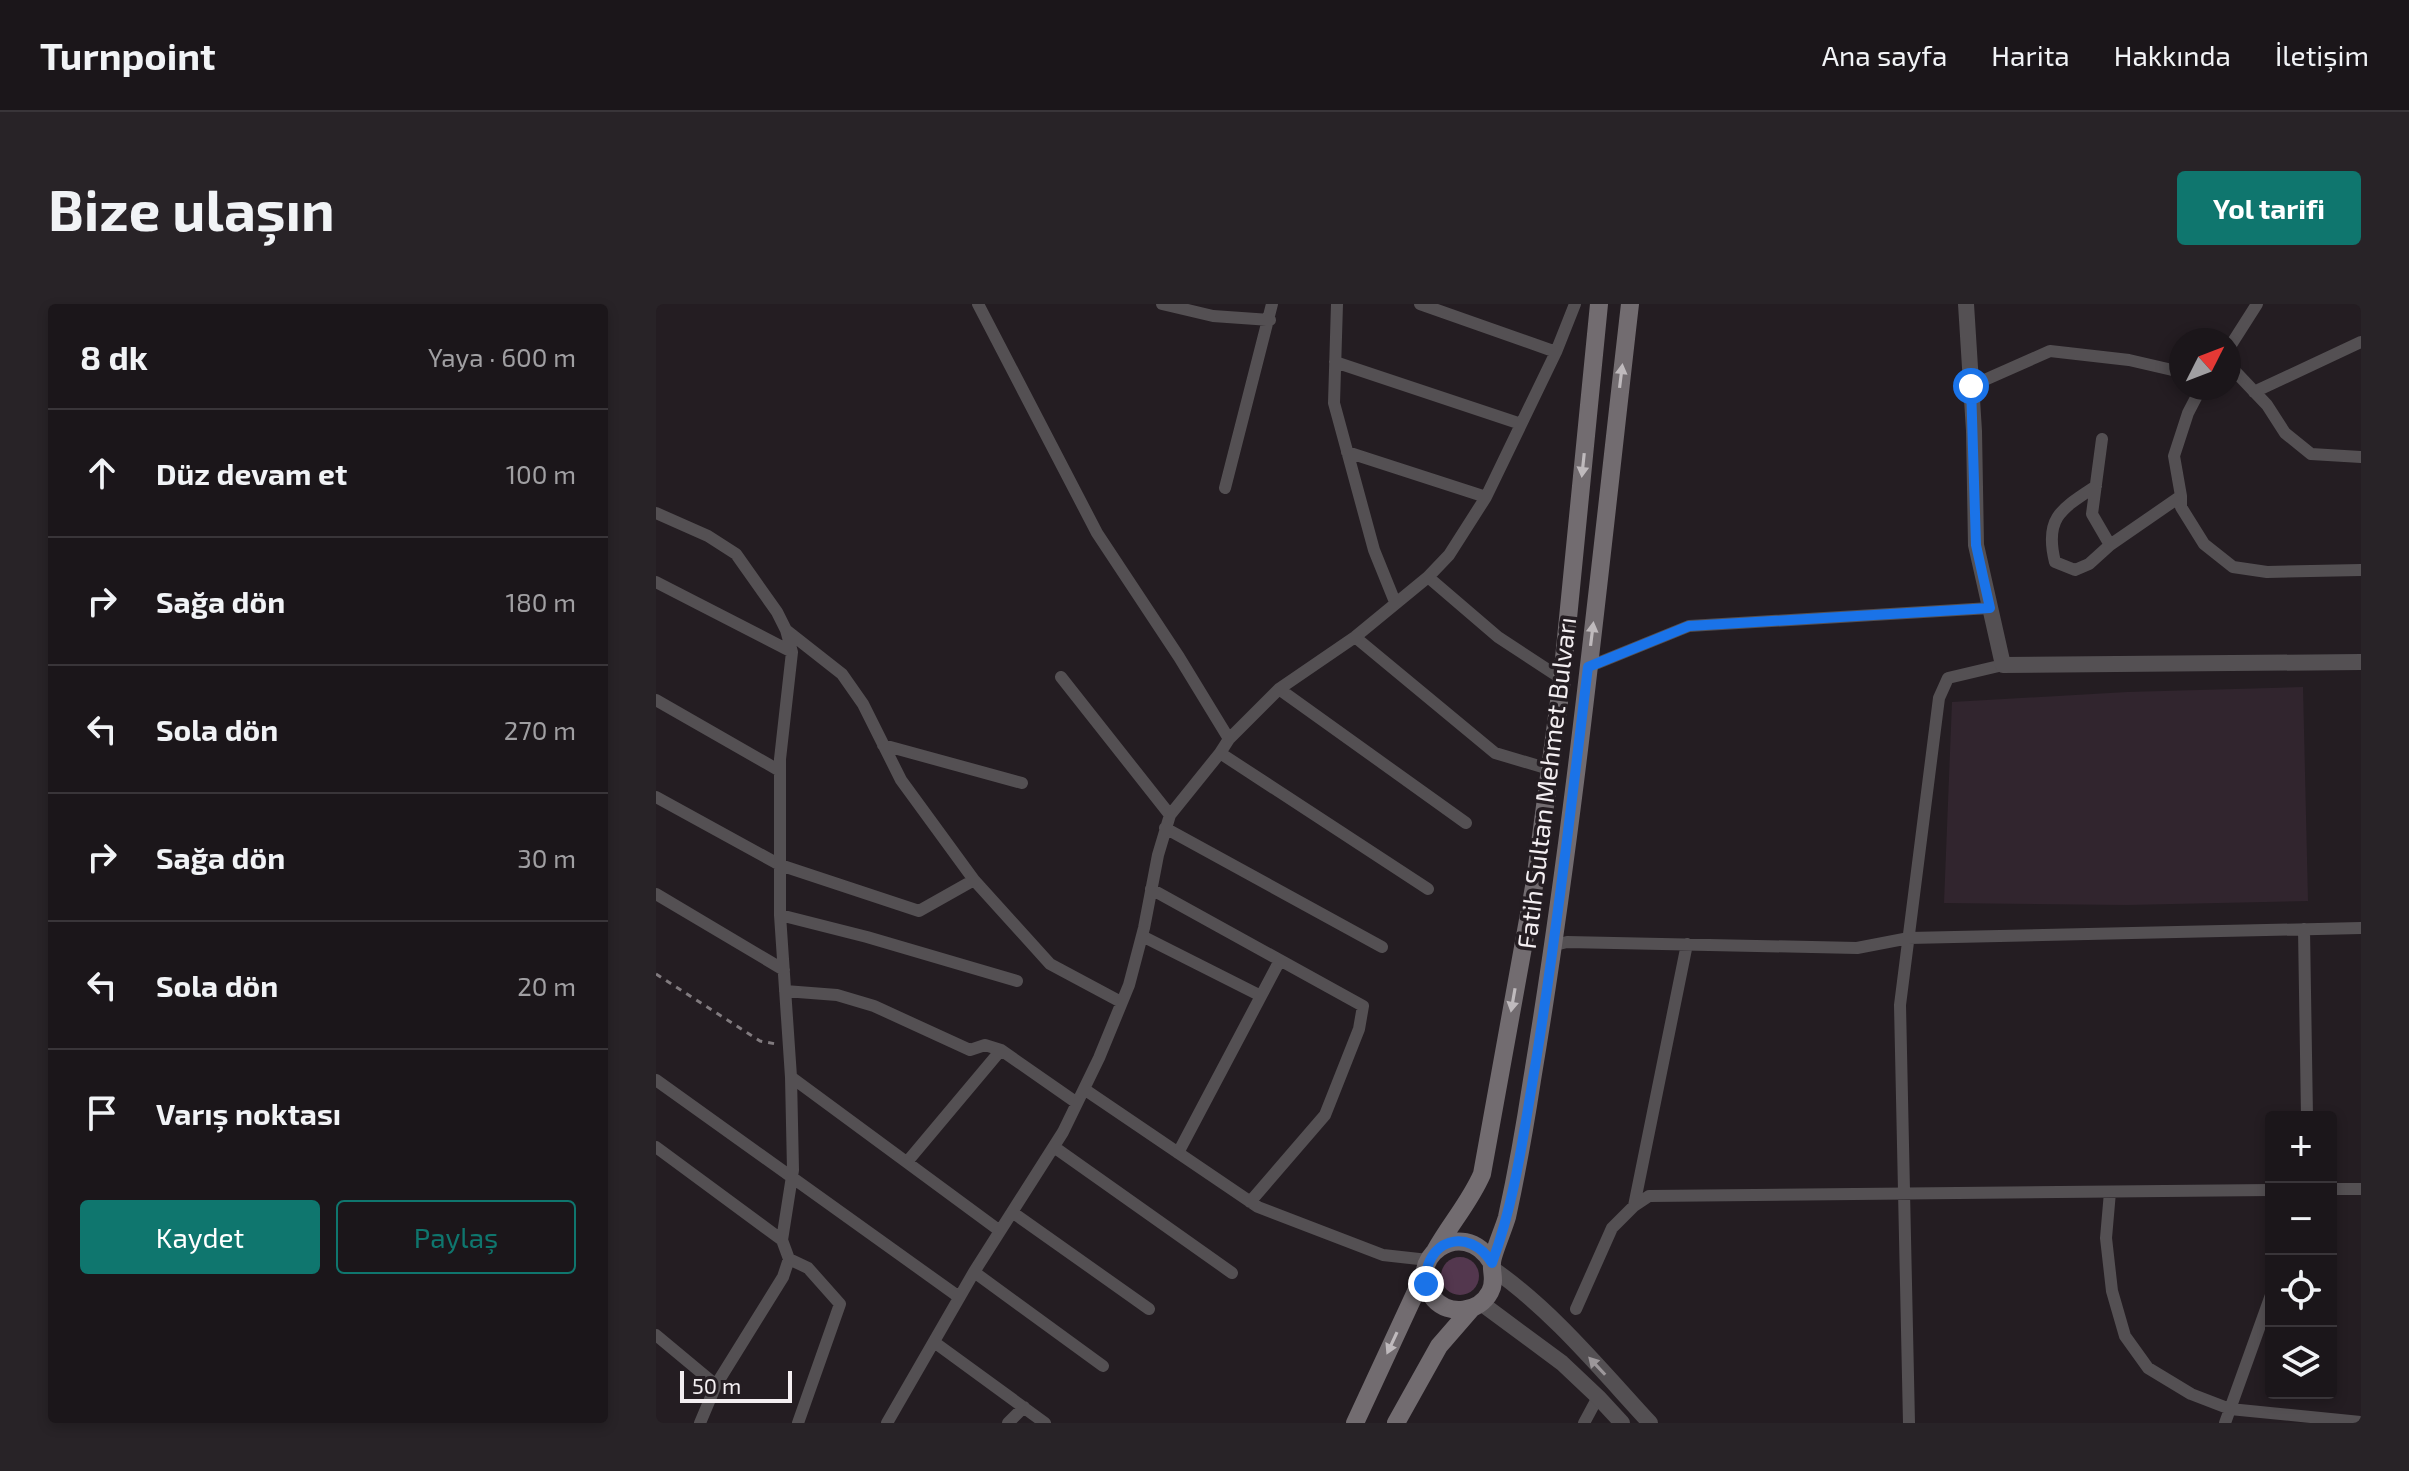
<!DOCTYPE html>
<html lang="tr">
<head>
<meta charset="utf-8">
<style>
	body { margin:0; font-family:"Exo 2",sans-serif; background:#282327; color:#f1f3f6 }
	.controls { position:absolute; right:24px; bottom:24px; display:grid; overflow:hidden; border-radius:8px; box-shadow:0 4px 12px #0003 }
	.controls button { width:72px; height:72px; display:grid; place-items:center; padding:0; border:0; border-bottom:2px solid #393539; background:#1b161a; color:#f1f3f6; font:40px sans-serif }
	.compass { position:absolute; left:1513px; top:24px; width:72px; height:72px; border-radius:50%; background:#1b161a; box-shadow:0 4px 12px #0003; rotate:48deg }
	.scale { position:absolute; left:24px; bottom:20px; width:112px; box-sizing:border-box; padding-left:8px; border:4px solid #f3eef1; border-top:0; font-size:22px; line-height:28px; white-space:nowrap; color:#f3eef1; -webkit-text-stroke:6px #241d22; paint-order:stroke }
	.stop { position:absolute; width:24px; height:24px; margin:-18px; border:6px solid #1a73e8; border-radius:50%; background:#fff }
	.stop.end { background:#1a73e8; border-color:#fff; box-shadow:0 2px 8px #0008 }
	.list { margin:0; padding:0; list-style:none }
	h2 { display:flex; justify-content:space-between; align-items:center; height:104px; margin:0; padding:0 32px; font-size:34px }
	h2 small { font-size:26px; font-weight:400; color:#a09fa2 }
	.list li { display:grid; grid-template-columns:52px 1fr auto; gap:24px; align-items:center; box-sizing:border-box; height:128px; padding:0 32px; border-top:2px solid #393539 }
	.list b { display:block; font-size:30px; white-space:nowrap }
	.list em { font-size:26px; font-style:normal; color:#a09fa2 }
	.actions { display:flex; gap:16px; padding:24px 32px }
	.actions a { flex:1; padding:18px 0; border:2px solid #0f766e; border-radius:8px; text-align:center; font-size:28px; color:#0f766e }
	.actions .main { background:#0f766e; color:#fff }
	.icon { flex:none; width:44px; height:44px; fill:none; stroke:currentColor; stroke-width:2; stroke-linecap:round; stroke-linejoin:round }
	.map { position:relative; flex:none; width:1705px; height:1119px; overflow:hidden; border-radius:8px }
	header { display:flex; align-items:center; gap:48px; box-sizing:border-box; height:112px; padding:0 40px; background:#1b161a; border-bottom:2px solid #393539 }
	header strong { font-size:38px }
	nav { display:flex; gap:44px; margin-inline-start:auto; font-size:28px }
	.intro { display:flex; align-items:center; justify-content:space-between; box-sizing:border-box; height:192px; padding:0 48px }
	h1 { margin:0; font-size:56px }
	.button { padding:20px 36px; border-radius:8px; background:#0f766e; color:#fff; font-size:28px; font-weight:700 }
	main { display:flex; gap:48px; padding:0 48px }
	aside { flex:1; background:#1b161a; border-radius:8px; box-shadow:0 4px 12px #0003 }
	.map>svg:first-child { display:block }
	.built { fill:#31252e }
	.green { fill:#53374e }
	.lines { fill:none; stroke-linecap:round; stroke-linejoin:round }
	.path { stroke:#817b7f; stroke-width:3; stroke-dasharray:6 6; stroke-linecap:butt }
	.minor { stroke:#545053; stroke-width:12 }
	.tertiary { stroke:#545053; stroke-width:16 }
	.secondary { stroke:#726c70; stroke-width:18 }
	.oneway { fill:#bfbabd }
	.oneway2 { fill:#9c979a }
	.route { stroke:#1a73e8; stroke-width:10 }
	.labels { text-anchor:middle; stroke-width:7; stroke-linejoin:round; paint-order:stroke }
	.street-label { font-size:26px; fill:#f3eef1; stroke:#241d22 }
</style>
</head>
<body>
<header>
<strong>Turnpoint</strong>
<nav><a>Ana sayfa</a><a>Harita</a><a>Hakkında</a><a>İletişim</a></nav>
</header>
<div class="intro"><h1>Bize ulaşın</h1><a class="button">Yol tarifi</a></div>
<main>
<aside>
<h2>8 dk<small>Yaya · 600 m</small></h2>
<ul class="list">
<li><svg class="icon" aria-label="ahead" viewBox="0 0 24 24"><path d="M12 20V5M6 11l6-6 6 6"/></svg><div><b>Düz devam et</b></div><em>100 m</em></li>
<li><svg class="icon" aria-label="right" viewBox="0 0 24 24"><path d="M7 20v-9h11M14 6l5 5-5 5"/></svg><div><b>Sağa dön</b></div><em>180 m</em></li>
<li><svg class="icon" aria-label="left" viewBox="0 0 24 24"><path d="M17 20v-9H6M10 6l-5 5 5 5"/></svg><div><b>Sola dön</b></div><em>270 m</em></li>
<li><svg class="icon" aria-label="right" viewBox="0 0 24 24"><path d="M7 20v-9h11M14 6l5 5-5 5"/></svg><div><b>Sağa dön</b></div><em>30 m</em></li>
<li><svg class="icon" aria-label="left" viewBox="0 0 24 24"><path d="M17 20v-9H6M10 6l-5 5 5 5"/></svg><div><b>Sola dön</b></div><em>20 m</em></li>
<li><svg class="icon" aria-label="arrive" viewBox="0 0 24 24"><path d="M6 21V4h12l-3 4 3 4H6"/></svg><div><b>Varış noktası</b></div></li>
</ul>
<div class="actions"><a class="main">Kaydet</a><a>Paylaş</a></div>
</aside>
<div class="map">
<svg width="1705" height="1119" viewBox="0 0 1705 1119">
	<rect width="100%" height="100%" fill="#241d22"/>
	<!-- built -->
	<path class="built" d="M 1647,383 L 1652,597 L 1471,601 L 1288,599 L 1296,398 L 1471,388 Z"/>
	<!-- green -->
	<path class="green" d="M785 972a19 19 0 1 1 38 0a19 19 0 1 1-38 0Z"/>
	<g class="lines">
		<!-- path -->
		<path class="path" d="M 0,670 L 104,737 L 120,740"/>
		<!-- minor -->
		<path class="minor" d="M 322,0 L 441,229 L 523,353 L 573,435
			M 506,0 L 557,12 L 614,16
			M 681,0 L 678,99 L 718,246 L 739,298
			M 764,0 L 900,48
			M 1573,44 L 1601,0
			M 679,58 L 865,120
			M 1573,61 L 1611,101 L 1629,129 L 1655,150 L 1705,153
			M 1315,82 L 1394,47 L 1473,56 L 1525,68
			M 1545,84 L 1532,109 L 1518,152 L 1525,192 L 1525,203 L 1548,240 L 1577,263 L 1611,268 L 1705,266
			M 1598,88 L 1705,38
			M 1446,135 L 1436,210 L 1454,241 L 1525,192
			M 691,148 L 830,193
			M 1440,182 C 1405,205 1388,214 1399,258 L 1419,266 L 1433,260 L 1454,241
			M 569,184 L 616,0
			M 0,209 L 52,232 L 80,250 L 121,308 L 130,326 L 136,348 L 124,455 L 124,611 L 135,773 L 137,866 L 126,936 L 133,955 L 127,973 L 60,1081 L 44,1119
			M 772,273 L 842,333 L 906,375
			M 0,278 L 136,348
			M 130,326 L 186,370 L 207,400 L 245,476 L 318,576 L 394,660 L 465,698
			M 699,333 L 839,449 L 893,465
			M 932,363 L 1033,322 L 1334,304
			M 405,373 L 514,511
			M 623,385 L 810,519
			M 0,396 L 124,467
			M 227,441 L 366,479
			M 564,449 L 772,585
			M 0,493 L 124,561 L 263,607 L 318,576
			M 509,524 L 726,643
			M 495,585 L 707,702 L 703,725 L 669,811 L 594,898
			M 0,590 L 128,666
			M 124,611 L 211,633 L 361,677
			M 1648,625 L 1651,813
			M 486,632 L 605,692 L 623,658
			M 899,641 L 911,638 L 1201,644 L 1253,634 L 1705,624
			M 129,687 L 181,691 L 218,702 L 314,746 L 329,741 L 345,746 L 421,799
			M 135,773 L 344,927
			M 0,776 L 303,993
			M 428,785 L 602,903 L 727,951 L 772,956
			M 0,843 L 126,936
			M 398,843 L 576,969
			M 522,849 L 605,692
			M 251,858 L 345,746
			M 1675,885 L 1705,885
			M 1454,888 L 1450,934 L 1456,987 L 1469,1032 L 1492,1064 L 1535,1090 L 1574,1105 L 1705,1118
			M 978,902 L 1031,640
			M 356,908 L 493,1005
			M 133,955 L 152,964 L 184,1000 L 142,1119
			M 318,968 L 447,1062
			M 920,1005 L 956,924 L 978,902 L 993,892 L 1615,886
			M 0,1031 L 60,1081
			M 278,1038 L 389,1119
			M 231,1119 L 318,968 L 407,828 L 443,754 L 473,681 L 488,624 L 502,551 L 514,511 L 564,449 L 573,435 L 623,385 L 699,333 L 772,273 L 793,251 L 830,193 L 900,48 L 919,0
			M 352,1119 L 368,1103
			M 928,1119 L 942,1093
			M 1253,1119 L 1244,701 L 1283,394 L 1292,374 L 1347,361
			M 1569,1119 L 1615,991"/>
		<!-- tertiary -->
		<path class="tertiary" d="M 1310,0 L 1318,127 L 1320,241 L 1347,361 L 1705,358
			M 837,965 C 897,1007 945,1066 994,1119
			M 825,999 L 906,1059 L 942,1093 L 966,1119"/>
		<!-- secondary -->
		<path class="secondary" d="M 779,947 C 794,920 814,898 826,870 L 879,577 L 906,375 L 943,0
			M 836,959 C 806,909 745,957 778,995 C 793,1012 823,1009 834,988 C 840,977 835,969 836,959 C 836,951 848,924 851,913 C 861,867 869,822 876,776 C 919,519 944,259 974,0
			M 699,1119 L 769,968
			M 740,1119 L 783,1042 L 816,1004"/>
	</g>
	<!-- one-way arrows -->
	<defs><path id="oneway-solid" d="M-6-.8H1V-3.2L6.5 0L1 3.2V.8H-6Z" transform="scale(2)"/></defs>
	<g class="oneway">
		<use href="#oneway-solid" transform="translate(965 72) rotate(-83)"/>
		<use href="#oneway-solid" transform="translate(927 161) rotate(96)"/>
		<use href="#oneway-solid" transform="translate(936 330) rotate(-83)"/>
		<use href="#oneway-solid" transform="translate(857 696) rotate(100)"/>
		<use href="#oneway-solid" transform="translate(736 1039) rotate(115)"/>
	</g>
	<use class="oneway2" href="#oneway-solid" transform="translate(941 1062) rotate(-133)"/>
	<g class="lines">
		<!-- route -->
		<path class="route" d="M 770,980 C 767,936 813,921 836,959 C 860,894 868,825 880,757 C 901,626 916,495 932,363 L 1033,322 L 1334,304 L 1320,241 L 1315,82"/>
	</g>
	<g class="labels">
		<!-- street labels -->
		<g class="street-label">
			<text transform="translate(891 479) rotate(-83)" y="9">Fatih Sultan Mehmet Bulvarı</text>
		</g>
	</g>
</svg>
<div class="controls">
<button>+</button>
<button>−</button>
<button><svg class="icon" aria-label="locate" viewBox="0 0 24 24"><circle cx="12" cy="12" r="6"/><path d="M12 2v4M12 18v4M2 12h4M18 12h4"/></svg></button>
<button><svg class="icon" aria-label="layers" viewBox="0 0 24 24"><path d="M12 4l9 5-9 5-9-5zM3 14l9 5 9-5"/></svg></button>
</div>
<svg class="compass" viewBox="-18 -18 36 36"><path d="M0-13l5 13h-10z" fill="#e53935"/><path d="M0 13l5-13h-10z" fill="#a09fa2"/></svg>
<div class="scale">50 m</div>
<div class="stop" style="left:1315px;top:82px"></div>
<div class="stop end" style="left:770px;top:980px"></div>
</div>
</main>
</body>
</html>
